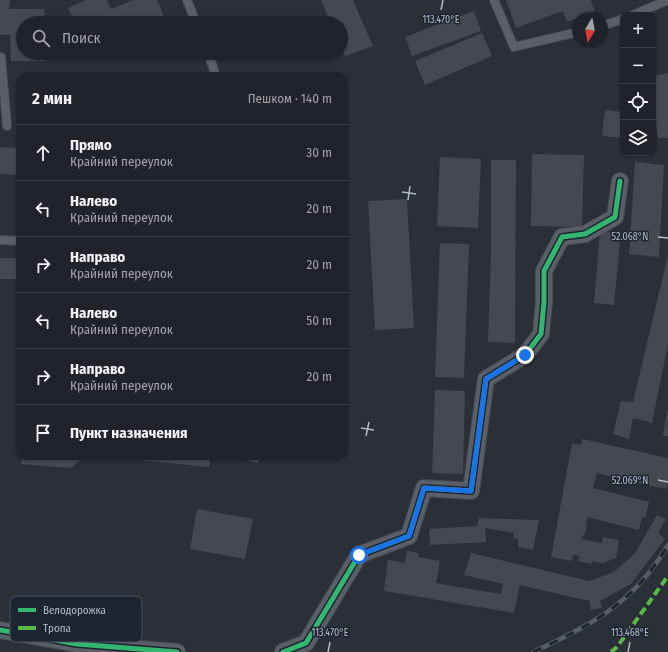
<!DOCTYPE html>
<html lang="ru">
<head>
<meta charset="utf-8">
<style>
	body { margin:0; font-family:"Fira Sans Condensed",sans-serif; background:#282b32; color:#f1f3f6 }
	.controls { position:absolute; right:12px; top:12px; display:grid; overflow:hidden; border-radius:8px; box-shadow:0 1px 3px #0004 }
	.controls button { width:36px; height:36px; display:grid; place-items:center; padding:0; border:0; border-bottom:1px solid #3d4047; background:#20232a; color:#f1f3f6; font:20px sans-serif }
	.compass { position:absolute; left:572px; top:12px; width:36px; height:36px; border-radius:50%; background:#20232a; box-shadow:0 1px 3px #0004; rotate:190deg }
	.stop { position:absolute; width:12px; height:12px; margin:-9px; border:3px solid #1a73e8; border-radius:50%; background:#fff }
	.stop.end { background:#1a73e8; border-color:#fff; box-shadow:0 1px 4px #0008 }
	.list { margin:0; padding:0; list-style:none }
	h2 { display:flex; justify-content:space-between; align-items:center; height:52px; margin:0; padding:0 16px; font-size:17px }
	h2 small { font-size:13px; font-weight:400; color:#a2a4a8 }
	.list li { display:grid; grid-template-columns:26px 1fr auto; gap:12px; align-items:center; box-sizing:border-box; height:56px; padding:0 16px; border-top:1px solid #3d4047 }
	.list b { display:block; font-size:15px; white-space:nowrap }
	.list p { margin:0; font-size:13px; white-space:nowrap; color:#a2a4a8 }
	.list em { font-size:13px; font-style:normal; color:#a2a4a8 }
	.icon { flex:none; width:22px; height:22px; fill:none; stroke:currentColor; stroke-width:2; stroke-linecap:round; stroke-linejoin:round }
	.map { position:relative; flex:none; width:668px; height:652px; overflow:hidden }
	.search { position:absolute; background:#20232a; box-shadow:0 1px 3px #0004; left:16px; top:16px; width:332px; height:44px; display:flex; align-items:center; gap:10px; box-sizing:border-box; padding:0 14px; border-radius:22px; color:#a2a4a8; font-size:15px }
	.panel { position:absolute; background:#20232a; box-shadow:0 1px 3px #0004; left:16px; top:72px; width:332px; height:388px; border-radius:12px }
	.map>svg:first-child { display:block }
	.building { fill:#444850 }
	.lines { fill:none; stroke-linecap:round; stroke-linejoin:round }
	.service-casing { stroke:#464a51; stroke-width:10 }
	.minor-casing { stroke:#464a51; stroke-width:18 }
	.service { stroke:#5a5e66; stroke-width:8 }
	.minor { stroke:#5a5e66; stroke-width:16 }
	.rail-casing { stroke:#585c64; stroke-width:4.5 }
	.rail { stroke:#1d2533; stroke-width:3; stroke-dasharray:9; stroke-linecap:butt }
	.quiet { stroke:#58b947; stroke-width:4; stroke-dasharray:8 4; stroke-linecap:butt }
	.cycleway-casing { stroke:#1d2533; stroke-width:8 }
	.cycleway { stroke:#33b770; stroke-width:5 }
	.route { stroke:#1a73e8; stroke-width:5 }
	.ticks { fill:none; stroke:#b3bbc9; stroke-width:1.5 }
	.key { fill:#1d2533; stroke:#4a5260; stroke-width:1 }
	.key-label { font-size:11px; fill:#b3bbc9 }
	.ticks-label { font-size:10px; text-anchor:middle; fill:#b3bbc9; stroke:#1d2533; stroke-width:3; stroke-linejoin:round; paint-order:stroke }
</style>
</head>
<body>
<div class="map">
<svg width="668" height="652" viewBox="0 0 668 652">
	<rect width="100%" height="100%" fill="#2a2f38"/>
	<!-- building -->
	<path class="building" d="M 0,0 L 10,0 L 9,9 L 44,9 L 45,23 L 23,23 L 23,53 L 46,53 L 46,61 L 11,61 L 10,35 L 0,35 Z
		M 86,0 L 107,0 L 111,9 L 133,0 L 157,0 L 164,17 L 149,23 L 75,23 L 68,8 Z
		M 321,0 L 353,0 L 373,46 L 345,56 L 341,47 L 341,23 L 331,23 Z
		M 506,0 L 591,0 L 595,11 L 567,22 L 563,11 L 516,28 Z
		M 474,11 L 481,31 L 412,56 L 405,37 Z
		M 482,33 L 492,56 L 425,85 L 415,61 Z
		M 668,73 L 668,138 L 658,138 L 653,102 L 653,76 Z
		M 605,110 L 623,112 L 623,138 L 602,136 Z
		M 0,147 L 20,148 L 20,175 L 0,174 Z
		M 532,154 L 584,155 L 582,227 L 531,226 Z
		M 440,157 L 481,159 L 478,228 L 437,226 Z
		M 491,160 L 516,160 L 515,343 L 488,342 L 491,252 Z
		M 635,162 L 664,165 L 659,257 L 629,254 Z
		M 407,199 L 414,328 L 375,330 L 368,201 Z
		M 600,231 L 621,233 L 614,305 L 594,303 Z
		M 440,243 L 469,244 L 464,378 L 435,377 Z
		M 668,255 L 668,344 L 652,423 L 633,418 L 629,439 L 613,434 L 621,401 L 633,402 Z
		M 0,258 L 20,258 L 20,279 L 0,279 Z
		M 435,390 L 465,391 L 463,474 L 432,473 Z
		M 667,411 L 668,411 L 668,436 L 663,436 Z
		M 582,439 L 668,458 L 668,484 L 665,489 L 597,473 L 593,488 L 649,502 L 645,518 L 642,517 L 639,530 L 587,517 L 586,531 L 581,539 L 602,543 L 603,537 L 619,540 L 616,558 L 603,563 L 592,561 L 592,564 L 578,561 L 580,556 L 573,555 L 572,561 L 551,557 L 572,443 L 581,445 Z
		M 22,456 L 85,456 L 71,468 L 21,464 Z
		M 99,456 L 211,456 L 209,467 Z
		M 231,456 L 258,456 L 258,463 L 231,457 Z
		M 197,509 L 253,519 L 245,559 L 190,549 Z
		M 657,515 L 666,519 L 658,533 L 665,539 L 631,584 L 600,601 L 602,608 L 591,610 L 589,601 L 520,585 L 514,613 L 384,591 L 388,560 L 405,563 L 407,551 L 419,553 L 418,557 L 440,561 L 436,583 L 501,594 L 503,584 L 464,575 L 471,553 L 589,581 L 614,572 L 635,553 Z
		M 479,518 L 539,520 L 533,550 L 518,547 L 518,539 L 513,538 L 514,533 L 485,528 L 486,542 L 430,545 L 429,529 L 477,526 Z"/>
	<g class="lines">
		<defs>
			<path id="service" d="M 187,0 L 196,23
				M 494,0 L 514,47 L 578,32
				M 633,15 L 668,0
				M 602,26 L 623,19
				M 208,53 L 216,76
				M 0,57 L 1,57 L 7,126
				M 0,240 L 20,241"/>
			<path id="minor" d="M 0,630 L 77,644 L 177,652
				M 283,652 L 306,643 L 359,555 L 409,536 L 424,488 L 471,491 L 486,379 L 525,355 L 541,334 L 544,302 L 544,271 L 562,237 L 585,234 L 615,217 L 620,181"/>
		</defs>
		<!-- service casing -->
		<use href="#service" class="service-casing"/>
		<!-- minor casing -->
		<use href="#minor" class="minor-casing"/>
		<!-- service -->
		<use href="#service" class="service"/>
		<!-- minor -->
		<use href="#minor" class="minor"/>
		<defs>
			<path id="rail" d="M 533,652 C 592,625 634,603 668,545"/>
		</defs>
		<!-- rail casing -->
		<use href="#rail" class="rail-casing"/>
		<!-- rail -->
		<use href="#rail" class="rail"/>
		<!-- quiet -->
		<path class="quiet" d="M 611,652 L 617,647 L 668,576"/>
		<defs>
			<path id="cycleway" d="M 0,630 L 77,644 L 177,652
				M 283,652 L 306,643 L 359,555 L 409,536 L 424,488 L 471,491 L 486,379 L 525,355 L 541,334 L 544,302 L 544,271 L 562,237 L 585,234 L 615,217 L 620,181"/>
		</defs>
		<!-- cycleway casing -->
		<use href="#cycleway" class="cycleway-casing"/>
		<!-- cycleway -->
		<use href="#cycleway" class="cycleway"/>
	</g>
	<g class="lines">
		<!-- route -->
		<path class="route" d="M 359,555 L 409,536 L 424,488 L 471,491 L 486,379 L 525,355"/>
	</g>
	<!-- ticks -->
	<path class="ticks" d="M 441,10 L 443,0M 402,192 L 416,194M 408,200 L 410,186M 658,237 L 668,238M 361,428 L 374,430M 366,436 L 369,422M 658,480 L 668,482M 328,652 L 330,642M 628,652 L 630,642"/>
	<!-- legend -->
	<rect x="10" y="596" width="132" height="46" rx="6" class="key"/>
	<rect x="18" y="608" width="18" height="4" fill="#33b770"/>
	<rect x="18" y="626" width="18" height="4" fill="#58b947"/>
	<g class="key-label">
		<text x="43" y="614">Велодорожка</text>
		<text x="43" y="632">Тропа</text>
	</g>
	<g class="ticks-label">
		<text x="441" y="23">113.470°E</text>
		<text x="630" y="240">52.068°N</text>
		<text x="630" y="484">52.069°N</text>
		<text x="330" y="636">113.470°E</text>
		<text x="630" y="636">113.468°E</text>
	</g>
</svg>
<div class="controls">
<button>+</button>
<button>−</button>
<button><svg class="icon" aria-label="locate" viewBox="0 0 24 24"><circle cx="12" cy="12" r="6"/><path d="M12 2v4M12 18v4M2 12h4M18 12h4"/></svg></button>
<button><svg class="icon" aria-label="layers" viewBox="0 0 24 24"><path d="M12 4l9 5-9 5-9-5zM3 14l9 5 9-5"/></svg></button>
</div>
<svg class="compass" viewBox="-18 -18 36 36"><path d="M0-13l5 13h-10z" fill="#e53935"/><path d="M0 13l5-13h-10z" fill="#a2a4a8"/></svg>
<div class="stop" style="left:359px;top:555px"></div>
<div class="stop end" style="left:525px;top:355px"></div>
<div class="search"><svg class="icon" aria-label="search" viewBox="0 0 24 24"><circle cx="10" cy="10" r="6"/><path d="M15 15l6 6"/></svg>Поиск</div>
<section class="panel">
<h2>2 мин<small>Пешком · 140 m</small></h2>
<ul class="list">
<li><svg class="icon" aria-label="ahead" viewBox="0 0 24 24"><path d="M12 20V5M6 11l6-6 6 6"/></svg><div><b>Прямо</b><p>Крайний переулок</p></div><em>30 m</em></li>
<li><svg class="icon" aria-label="left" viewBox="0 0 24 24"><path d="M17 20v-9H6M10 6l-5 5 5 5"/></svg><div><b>Налево</b><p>Крайний переулок</p></div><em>20 m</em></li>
<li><svg class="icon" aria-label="right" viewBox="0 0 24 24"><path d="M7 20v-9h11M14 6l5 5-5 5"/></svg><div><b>Направо</b><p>Крайний переулок</p></div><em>20 m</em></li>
<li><svg class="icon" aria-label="left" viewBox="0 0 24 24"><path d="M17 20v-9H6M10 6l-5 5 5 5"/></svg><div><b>Налево</b><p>Крайний переулок</p></div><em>50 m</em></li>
<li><svg class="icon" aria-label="right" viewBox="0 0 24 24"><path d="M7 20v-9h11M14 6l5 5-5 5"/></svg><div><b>Направо</b><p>Крайний переулок</p></div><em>20 m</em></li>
<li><svg class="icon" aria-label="arrive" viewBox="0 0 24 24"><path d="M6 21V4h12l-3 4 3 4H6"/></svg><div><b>Пункт назначения</b></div></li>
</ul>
</section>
</div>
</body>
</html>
